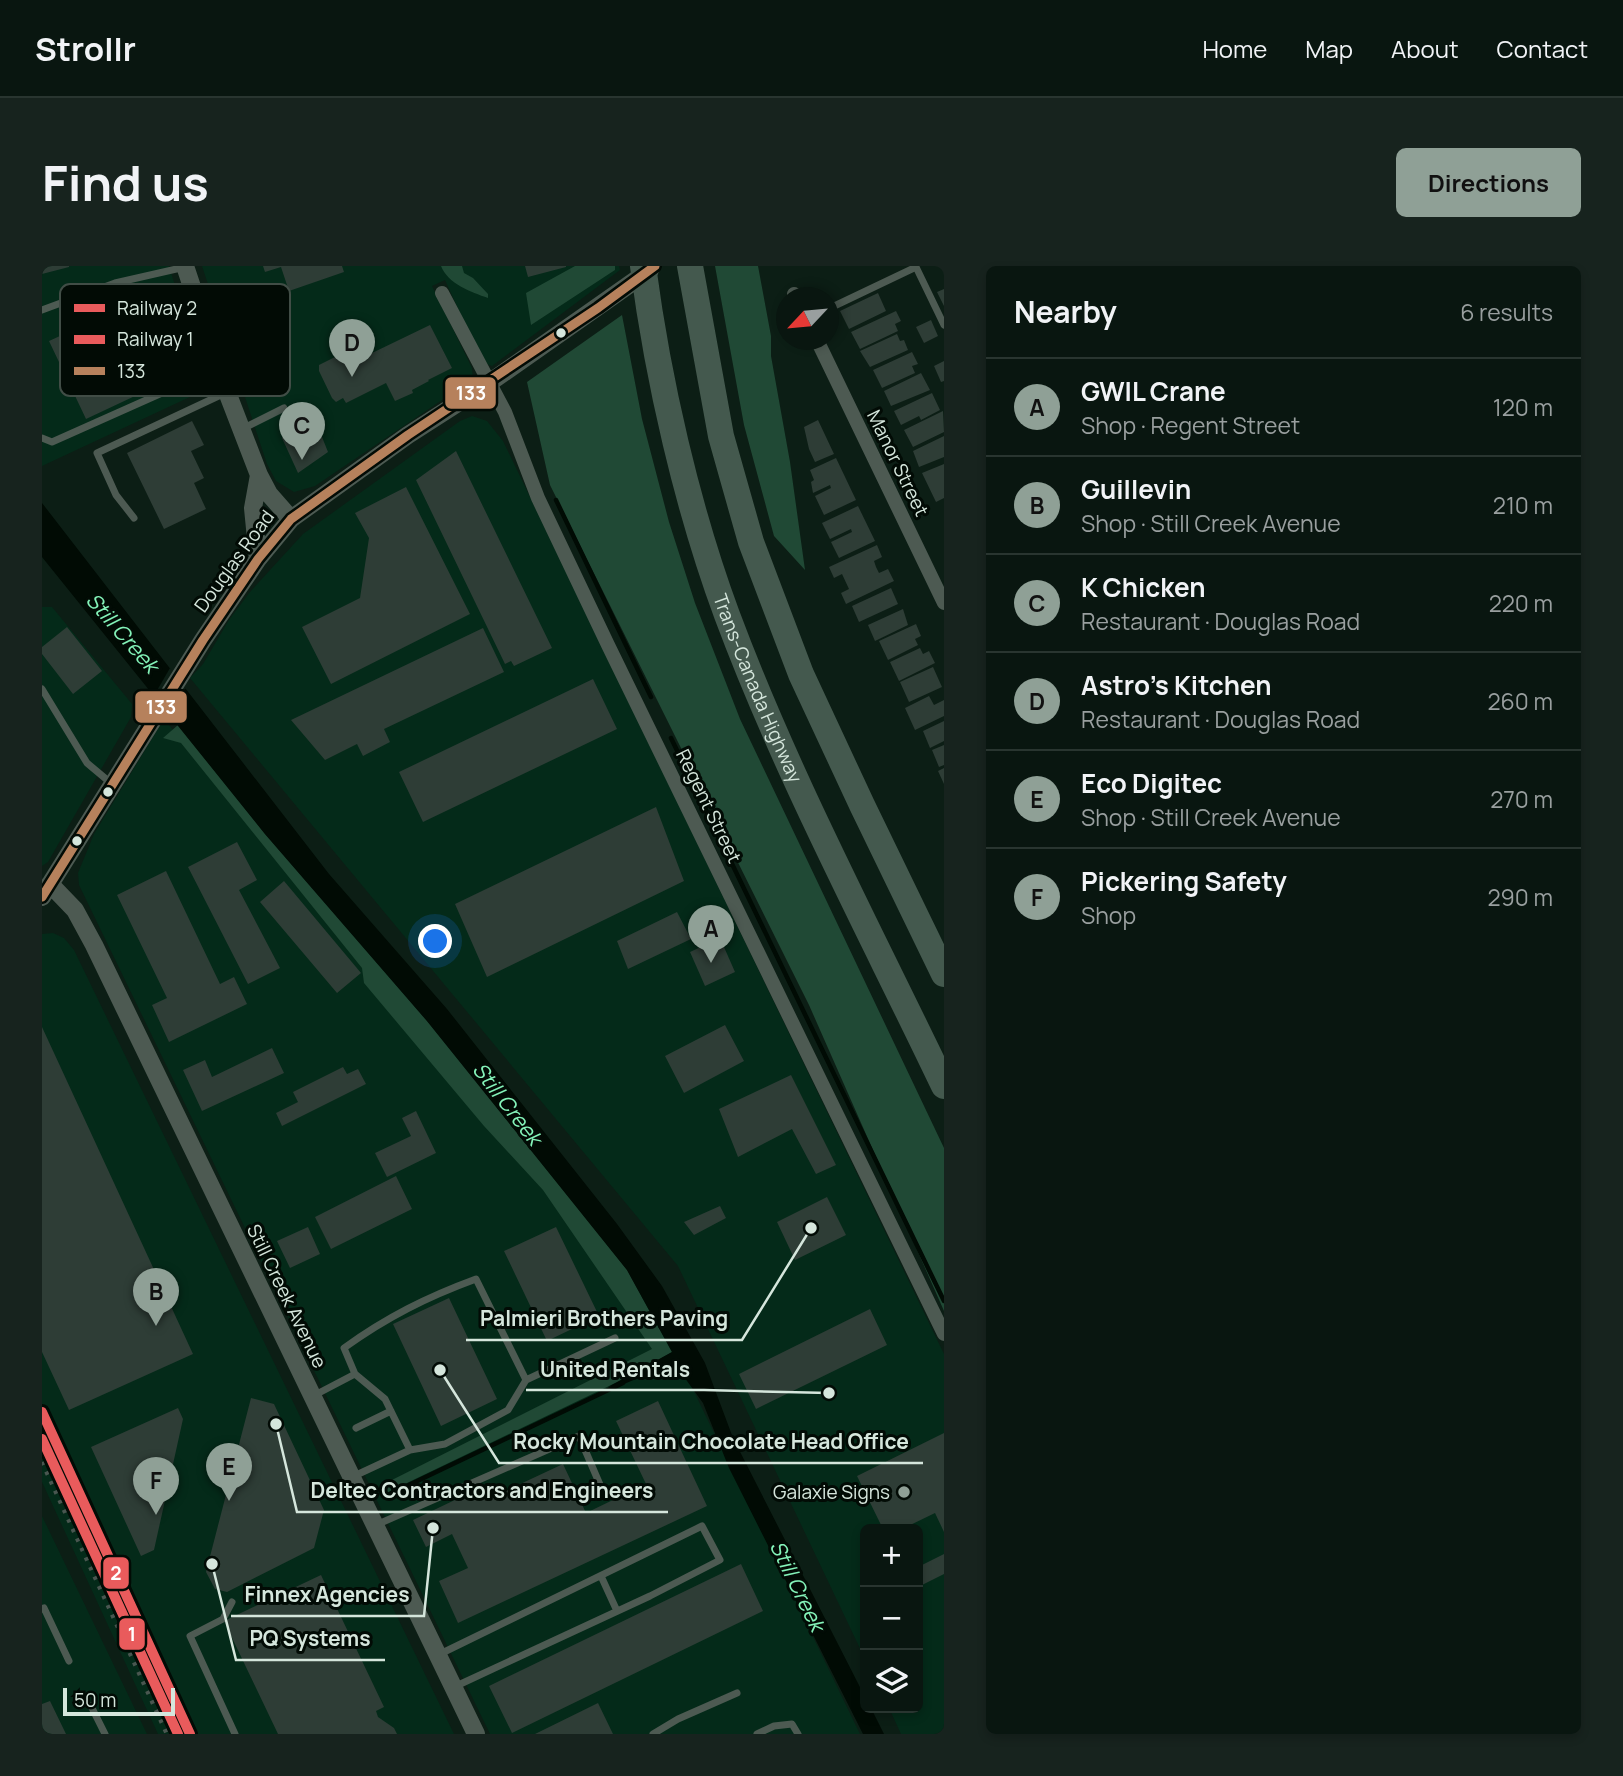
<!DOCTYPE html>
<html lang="en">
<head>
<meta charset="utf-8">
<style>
	body { margin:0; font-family:Manrope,sans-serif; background:#17231e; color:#f1f3f6 }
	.controls { position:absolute; right:21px; bottom:21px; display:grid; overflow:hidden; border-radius:10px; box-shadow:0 4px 10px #0003 }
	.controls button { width:63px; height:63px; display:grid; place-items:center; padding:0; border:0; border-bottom:2px solid #293530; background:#091610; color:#f1f3f6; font:35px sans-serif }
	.compass { position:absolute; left:734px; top:21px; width:63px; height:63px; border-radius:50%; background:#091610; box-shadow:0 4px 10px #0003; rotate:244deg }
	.scale { position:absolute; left:21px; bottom:18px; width:112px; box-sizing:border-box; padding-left:7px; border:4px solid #d5e6dc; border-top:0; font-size:19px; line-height:24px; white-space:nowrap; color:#d5e6dc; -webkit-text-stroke:5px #020b05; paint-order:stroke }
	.you { position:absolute; left:394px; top:676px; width:24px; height:24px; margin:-18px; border:5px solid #fff; border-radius:50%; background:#1a73e8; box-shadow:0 0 0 10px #1a73e833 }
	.badge { display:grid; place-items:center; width:46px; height:46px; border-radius:50%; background:#8fa096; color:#111; font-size:23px; font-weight:700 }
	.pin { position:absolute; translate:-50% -58px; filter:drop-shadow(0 2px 4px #0008) }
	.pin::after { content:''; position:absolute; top:37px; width:24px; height:21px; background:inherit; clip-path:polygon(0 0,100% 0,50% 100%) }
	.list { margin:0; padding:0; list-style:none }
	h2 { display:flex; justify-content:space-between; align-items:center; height:91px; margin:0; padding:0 28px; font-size:30px }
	h2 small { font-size:23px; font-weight:400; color:#999f9f }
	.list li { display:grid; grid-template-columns:46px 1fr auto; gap:21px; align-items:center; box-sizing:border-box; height:98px; padding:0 28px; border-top:2px solid #293530 }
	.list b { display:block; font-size:26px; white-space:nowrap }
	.list p { margin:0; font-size:23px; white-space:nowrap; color:#999f9f }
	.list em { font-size:23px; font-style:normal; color:#999f9f }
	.icon { flex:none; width:38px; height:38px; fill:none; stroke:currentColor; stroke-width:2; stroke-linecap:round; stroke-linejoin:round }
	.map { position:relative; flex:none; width:902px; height:1468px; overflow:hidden; border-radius:10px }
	header { display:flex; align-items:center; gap:42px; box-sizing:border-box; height:98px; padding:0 35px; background:#091610; border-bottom:2px solid #293530 }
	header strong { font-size:33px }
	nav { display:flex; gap:38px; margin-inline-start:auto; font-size:24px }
	.intro { display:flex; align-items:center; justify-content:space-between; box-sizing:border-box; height:168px; padding:0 42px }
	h1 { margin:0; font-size:49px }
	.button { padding:18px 32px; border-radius:10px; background:#8fa096; color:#111; font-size:24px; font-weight:700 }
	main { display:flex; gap:42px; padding:0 42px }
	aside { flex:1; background:#091610; border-radius:10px; box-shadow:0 4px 10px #0003 }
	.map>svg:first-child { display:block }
	.built { fill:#042a19 }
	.green { fill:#204935 }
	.water { fill:#010b04 }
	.pier { fill:#0c1e15 }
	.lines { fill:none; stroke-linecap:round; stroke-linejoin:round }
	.stream { stroke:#010b04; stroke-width:4.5 }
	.building { fill:#2e3d36 }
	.service { stroke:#4d5a52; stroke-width:7 }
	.minor { stroke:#4d5a52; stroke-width:14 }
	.tertiary { stroke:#4d5a52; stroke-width:18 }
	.motorway { stroke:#44594e; stroke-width:26 }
	.rail { stroke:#495650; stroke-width:4.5; stroke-dasharray:3.5 7; stroke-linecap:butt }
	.bus-1-casing { stroke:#020b05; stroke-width:14 }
	.bus-1 { stroke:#b6815c; stroke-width:9 }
	.rail-1-casing { stroke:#020b05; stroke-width:16 }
	.rail-2-casing { stroke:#020b05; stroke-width:16 }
	.rail-1 { stroke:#e95b5c; stroke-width:10 }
	.rail-2 { stroke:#e95b5c; stroke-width:10 }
	.bus-dot { fill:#d5e6dc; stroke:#020b05; stroke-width:2.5 }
	.poi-dot { fill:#8fa096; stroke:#020b05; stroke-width:2.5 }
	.labels { text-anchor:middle; stroke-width:6; stroke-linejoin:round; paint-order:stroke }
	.street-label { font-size:19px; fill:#d5e6dc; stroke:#020b05 }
	.poi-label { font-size:19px; fill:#d5e6dc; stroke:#020b05; text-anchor:end }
	.water-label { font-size:21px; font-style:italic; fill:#84f3b9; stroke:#020b05 }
	.key { fill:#020b05; stroke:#414d46; stroke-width:2 }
	.key-label { font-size:19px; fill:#d5e6dc }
	.leader { fill:none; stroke:#d5e6dc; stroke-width:2.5 }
	.callout-dot { fill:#d5e6dc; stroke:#020b05; stroke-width:2.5 }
	.callout-label { font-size:21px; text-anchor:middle; font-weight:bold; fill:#d5e6dc; stroke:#020b05; stroke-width:6; stroke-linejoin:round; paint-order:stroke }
	.line-badge { stroke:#020b05; stroke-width:2.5 }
	.badge-label { font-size:19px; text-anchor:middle; font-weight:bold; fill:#fff }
</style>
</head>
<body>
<header>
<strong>Strollr</strong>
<nav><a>Home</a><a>Map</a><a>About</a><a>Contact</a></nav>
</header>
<div class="intro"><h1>Find us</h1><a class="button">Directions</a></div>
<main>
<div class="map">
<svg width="902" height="1468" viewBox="0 0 902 1468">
	<rect width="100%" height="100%" fill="#0c1e15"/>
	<!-- built -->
	<path class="built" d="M 0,0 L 127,0 L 165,123 L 0,200 Z
		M 160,0 L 577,0 L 578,4 L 450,100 L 445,98 L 437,89 L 403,14 L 390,20 L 430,102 L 431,113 L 273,220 L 252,226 L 234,215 L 225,198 Z
		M 430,150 L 445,155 L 461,175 L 902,1088 L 902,1468 L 859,1468 L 847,1442 L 876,1442 L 876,1263 L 823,1263 L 823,1393 L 636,1000 L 148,412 L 161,398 L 187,354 L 208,326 L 261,268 L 418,155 Z
		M 0,341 L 10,341 L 90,438 L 89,451 L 6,596 L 0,600 Z
		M 122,453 L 613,1045 L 818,1468 L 448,1468 L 37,619 L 36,607 L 52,568 Z
		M 11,667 L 22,672 L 32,684 L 412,1468 L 116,1468 L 0,1216 L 0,668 Z
		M 0,1250 L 105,1468 L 0,1468 Z"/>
	<!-- green -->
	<path class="green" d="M 399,0 L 420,0 L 422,7 L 431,12 L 446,28 L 446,32 C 429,26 406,18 399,0 Z
		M 533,0 L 573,0 L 573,4 L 489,59 L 484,27 Z
		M 673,0 L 716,0 L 729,70 L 729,90 L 748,196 L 763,304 L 732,270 L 702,159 Z
		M 580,49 L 600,153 L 627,256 L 653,337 L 698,453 L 902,882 L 902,1045 L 767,739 L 508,219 L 485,116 Z
		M 136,459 L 223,568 L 385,755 L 585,1004 L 630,1086 L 592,1108 L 342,1228 L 338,1220 L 610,1083 L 501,924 L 442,860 L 322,717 L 320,702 L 139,477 L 121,472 Z"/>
	<!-- water -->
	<path class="water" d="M 0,237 L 287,608 L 405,743 L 575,958 L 620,1020 L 663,1097 L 691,1172 L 823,1431 L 823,1442 L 829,1442 L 842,1468 L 821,1468 L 687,1202 L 661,1137 L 632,1097 L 582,1118 L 566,1121 L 630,1086 L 585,1004 L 385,755 L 223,568 L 0,291 Z"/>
	<!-- pier -->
	<path class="pier" d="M 128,402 L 144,422 L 125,451 L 110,433 Z"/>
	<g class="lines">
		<!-- stream -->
		<path class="stream" d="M 514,234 L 609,431
			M 629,472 L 902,1035
			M 348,1228 L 581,1117"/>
	</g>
	<!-- building -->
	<path class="building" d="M 0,0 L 27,0 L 27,1 L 0,8 Z
		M 221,0 L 300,0 L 302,6 L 247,25 L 239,1 L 223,6 Z
		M 483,0 L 524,0 L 524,1 L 486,11 Z
		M 902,23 L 902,40 L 895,26 Z
		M 836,27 L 844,45 L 807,63 L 798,45 Z
		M 107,29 L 144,106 L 44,153 L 7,75 Z
		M 854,45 L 859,55 L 853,58 L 856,65 L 818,83 L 809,66 Z
		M 889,54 L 896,70 L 882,77 L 874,61 Z
		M 388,59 L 410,102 L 386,114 L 387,115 L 370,124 L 371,127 L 353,135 L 344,117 L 304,137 L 301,132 L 294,136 L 290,132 L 277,105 L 277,99 L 323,76 L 330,87 Z
		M 855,68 L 858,75 L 862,74 L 866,84 L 828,101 L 818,85 Z
		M 870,86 L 876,98 L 870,100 L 873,107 L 840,122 L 831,104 Z
		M 902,95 L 902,115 L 899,116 L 892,100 Z
		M 879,107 L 888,124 L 849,140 L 842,125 Z
		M 890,127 L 898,144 L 879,154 L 877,150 L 859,159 L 852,145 Z
		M 268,141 L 286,186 L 256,207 L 240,172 L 265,160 L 259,146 Z
		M 901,145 L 902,166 L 871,181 L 862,164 Z
		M 776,154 L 792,188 L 773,196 L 767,183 L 762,161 Z
		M 150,155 L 162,179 L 149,185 L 162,212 L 152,217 L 164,243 L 122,263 L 85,187 Z
		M 902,170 L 902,191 L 877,201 L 871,185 Z
		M 414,185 L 510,382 L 472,400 L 469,395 L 463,398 L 374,214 Z
		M 794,192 L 814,234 L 782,249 L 773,230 L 789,222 L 788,219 L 771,227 L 769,216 L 772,214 L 768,204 Z
		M 902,198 L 902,232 L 894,236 L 880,207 Z
		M 364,221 L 428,348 L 289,418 L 260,361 L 318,332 L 327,272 L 313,247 Z
		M 816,240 L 833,275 L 797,292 L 789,276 L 810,266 L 809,263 L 788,273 L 780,257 Z
		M 835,279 L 840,291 L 832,295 L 834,301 L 837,307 L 846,303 L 852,315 L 804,338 L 799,327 L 807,323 L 800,308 L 792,312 L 787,301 Z
		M 849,322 L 856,338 L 817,356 L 810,340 Z
		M 861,343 L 866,359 L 833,375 L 826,359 Z
		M 874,358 L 879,370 L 873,373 L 876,379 L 846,394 L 837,375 Z
		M 25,361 L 60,405 L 31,428 L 0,388 L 0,381 Z
		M 441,362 L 462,406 L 342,463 L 348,476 L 321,490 L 315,478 L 283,494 L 249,454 Z
		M 878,382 L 881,388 L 887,385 L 893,397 L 857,415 L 848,396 Z
		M 891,401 L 900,421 L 867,436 L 858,416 Z
		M 551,413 L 575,463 L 381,556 L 357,506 Z
		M 887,430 L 892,439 L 902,434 L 902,450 L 873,464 L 863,442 Z
		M 902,455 L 902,475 L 888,482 L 881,465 Z
		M 902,479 L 902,499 L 897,501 L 890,484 Z
		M 902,502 L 902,518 L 896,505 Z
		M 614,541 L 642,615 L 445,711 L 413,638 Z
		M 195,576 L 215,614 L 197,624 L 238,702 L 206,718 L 146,601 Z
		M 124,605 L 178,718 L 192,711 L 205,738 L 127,776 L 110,739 L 125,732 L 75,629 Z
		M 242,615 L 319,707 L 295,727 L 218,636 Z
		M 635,646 L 649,673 L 586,703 L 575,675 Z
		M 678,672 L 693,706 L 663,720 L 648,686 Z
		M 683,759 L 702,795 L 642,827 L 623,790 Z
		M 0,761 L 151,1088 L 27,1144 L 0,1086 Z
		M 230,782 L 242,807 L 160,845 L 141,804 L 163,794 L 170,811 Z
		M 301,801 L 305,808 L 316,803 L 324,818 L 240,860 L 234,847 L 256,836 L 251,826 Z
		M 749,809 L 794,899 L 774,908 L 750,863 L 696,891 L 677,843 Z
		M 374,845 L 394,887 L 345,911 L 333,887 L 369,870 L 360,852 Z
		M 354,910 L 370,943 L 289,983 L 273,951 Z
		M 785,931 L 804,969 L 753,994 L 735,956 Z
		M 678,940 L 684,952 L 652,969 L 642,956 Z
		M 266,961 L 278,988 L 248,1002 L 235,975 Z
		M 514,961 L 557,1050 L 505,1075 L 462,985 Z
		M 407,1032 L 455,1133 L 399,1160 L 351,1058 Z
		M 828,1043 L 845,1079 L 714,1143 L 697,1108 Z
		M 209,1132 L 232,1138 L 282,1244 L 272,1282 L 185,1326 L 173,1323 L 164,1306 Z
		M 616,1135 L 665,1240 L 416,1357 L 397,1315 L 426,1302 L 410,1268 L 384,1281 L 371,1254 L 440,1221 L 446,1233 L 521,1198 L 544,1247 L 604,1218 L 574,1155 Z
		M 136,1142 L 141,1153 L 112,1284 L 99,1290 L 49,1181 Z
		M 902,1167 L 902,1266 L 893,1247 L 860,1263 L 841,1263 L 815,1210 Z
		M 902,1288 L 902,1308 L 876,1321 L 876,1301 Z
		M 699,1298 L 721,1345 L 470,1467 L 447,1420 Z
		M 279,1309 L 342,1441 L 334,1445 L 336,1451 L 352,1462 L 355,1468 L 236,1468 L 182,1355 Z
		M 8,1435 L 24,1468 L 0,1468 L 0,1438 Z
		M 556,1437 L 571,1468 L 493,1468 Z"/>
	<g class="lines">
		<!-- service -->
		<path class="service" d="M 786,43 L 874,1 L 902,59
			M 0,44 L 73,17 L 143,1
			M 200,163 L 242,142
			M 0,172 L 10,176 L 176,102
			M 92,252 L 74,229 L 55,187 L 183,127
			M 0,423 L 45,497 L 70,518
			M 484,1114 L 573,1072
			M 271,1130 L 313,1108 L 302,1082 C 345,1051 385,1031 434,1013 L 484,1114 L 466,1144 L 403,1178 L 368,1184
			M 314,1162 L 349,1145
			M 310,1211 L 368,1184 L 343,1133 L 313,1108
			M 334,1259 L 537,1170 L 559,1221
			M 559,1310 L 575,1345
			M 190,1336 L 181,1353 L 148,1370 L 193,1468
			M 0,1343 L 2,1342 L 27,1395
			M 398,1388 L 660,1260 L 678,1294 L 608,1330 L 412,1421
			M 49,1440 L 63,1468
			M 611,1468 L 636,1453 L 695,1427
			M 715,1468 L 732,1460 L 750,1458 L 756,1468"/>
		<!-- minor -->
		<path class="minor" d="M 400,27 L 463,146 L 496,232 L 566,379 L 902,1068
			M 752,28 L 754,32
			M 775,74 L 902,337"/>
		<!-- tertiary -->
		<path class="tertiary" d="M 143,0 L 185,126 L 217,209 L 227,228 L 249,253
			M 216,293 L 211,242 L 217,209
			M 8,618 L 33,644 L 52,679 L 434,1468
			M 0,631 L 161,374 L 216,293 L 249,253 L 366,169 L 447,117 L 608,4"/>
		<!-- motorway -->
		<g class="motorway">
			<path id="s1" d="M 601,0 C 616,114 645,241 685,349 C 745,510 828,665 902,820"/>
			<path d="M 648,0 L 679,170 L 709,276 L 759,408 L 820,539 L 902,708"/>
		</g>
		<!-- rail -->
		<path class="rail" d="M 0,1196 L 125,1468"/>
		<defs>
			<path id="bus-1" d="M 0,631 L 161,374 L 216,293 L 249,253 L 366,169 L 556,42 L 613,0"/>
		</defs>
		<!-- bus-1 casing -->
		<use href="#bus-1" class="bus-1-casing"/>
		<!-- bus-1 -->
		<use href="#bus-1" class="bus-1"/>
		<defs>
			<path id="rail-1" d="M 0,1146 L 148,1468"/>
			<path id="rail-2" d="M 0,1173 L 136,1468"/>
		</defs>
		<!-- rail-1 casing -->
		<use href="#rail-1" class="rail-1-casing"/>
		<!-- rail-2 casing -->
		<use href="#rail-2" class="rail-2-casing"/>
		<!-- rail-1 -->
		<use href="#rail-1" class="rail-1"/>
		<!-- rail-2 -->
		<use href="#rail-2" class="rail-2"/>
	</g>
	<!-- markers -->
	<g class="bus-dot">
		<circle cx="519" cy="67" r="6"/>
		<circle cx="66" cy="526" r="6"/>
		<circle cx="35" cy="575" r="6"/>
	</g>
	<circle class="poi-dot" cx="862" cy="1226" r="7"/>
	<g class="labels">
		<!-- street labels -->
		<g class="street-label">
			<text transform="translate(856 197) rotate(64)" y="7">Manor Street</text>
			<text transform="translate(192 295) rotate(-54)" y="7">Douglas Road</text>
			<text dy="7" stroke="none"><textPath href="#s1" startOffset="439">Trans-Canada Highway</textPath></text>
			<text transform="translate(667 540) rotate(64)" y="7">Regent Street</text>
			<text transform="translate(245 1030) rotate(64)" y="7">Still Creek Avenue</text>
		</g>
		<!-- poi labels -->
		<g class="poi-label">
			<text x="848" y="1233">Galaxie Signs</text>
		</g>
		<!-- water labels -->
		<g class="water-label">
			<text transform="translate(80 367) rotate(49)" y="7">Still Creek</text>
			<text transform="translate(465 838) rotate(52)" y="7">Still Creek</text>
			<text transform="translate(755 1320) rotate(64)" y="7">Still Creek</text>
		</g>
	</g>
	<!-- legend -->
	<rect x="18" y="18" width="230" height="112" rx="10" class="key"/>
	<rect x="32" y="38" width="31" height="8" fill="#e95b5c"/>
	<rect x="32" y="69" width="31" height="9" fill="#e95b5c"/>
	<rect x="32" y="101" width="31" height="8" fill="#b6815c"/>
	<g class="key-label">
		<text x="75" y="49">Railway 2</text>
		<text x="75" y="80">Railway 1</text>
		<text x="75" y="112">133</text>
	</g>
	<!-- callouts -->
	<path class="leader" d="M769 962L700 1074H424M787 1127L662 1124H484M398 1104L457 1197H881M234 1158L255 1246H626M391 1262L382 1350H189M170 1298L194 1394H343"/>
	<g class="callout-dot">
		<circle cx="769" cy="962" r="7"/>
		<circle cx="787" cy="1127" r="7"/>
		<circle cx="398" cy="1104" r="7"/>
		<circle cx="234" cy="1158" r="7"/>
		<circle cx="391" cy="1262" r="7"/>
		<circle cx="170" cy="1298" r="7"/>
	</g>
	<g class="callout-label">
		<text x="562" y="1060">Palmieri Brothers Paving</text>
		<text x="573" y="1111">United Rentals</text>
		<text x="669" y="1183">Rocky Mountain Chocolate Head Office</text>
		<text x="440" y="1232">Deltec Contractors and Engineers</text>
		<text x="285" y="1336">Finnex Agencies</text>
		<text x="268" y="1380">PQ Systems</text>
	</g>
	<g class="line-badge">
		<rect x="402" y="110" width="53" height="34" rx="7" fill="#b6815c"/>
		<rect x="92" y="424" width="54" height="34" rx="7" fill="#b6815c"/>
		<rect x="60" y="1290" width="28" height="34" rx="7" fill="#e95b5c"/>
		<rect x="76" y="1351" width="28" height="34" rx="7" fill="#e95b5c"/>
	</g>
	<g class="badge-label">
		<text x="429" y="134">133</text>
		<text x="119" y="448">133</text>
		<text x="74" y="1314">2</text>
		<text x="90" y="1375">1</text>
	</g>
</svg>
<div class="controls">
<button>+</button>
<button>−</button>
<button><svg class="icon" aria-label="layers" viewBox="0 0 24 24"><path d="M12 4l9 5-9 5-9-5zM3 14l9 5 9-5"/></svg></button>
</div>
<svg class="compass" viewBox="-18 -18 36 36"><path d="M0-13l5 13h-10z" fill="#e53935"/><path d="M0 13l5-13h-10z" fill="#999f9f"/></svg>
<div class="scale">50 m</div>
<div class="you"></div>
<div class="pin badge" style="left:669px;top:697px">A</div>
<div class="pin badge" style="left:114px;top:1060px">B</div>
<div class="pin badge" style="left:260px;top:194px">C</div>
<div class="pin badge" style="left:310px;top:111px">D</div>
<div class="pin badge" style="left:187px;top:1235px">E</div>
<div class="pin badge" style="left:114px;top:1249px">F</div>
</div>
<aside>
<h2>Nearby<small>6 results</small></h2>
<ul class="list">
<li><span class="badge">A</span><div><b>GWIL Crane</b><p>Shop · Regent Street</p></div><em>120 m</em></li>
<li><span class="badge">B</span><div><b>Guillevin</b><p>Shop · Still Creek Avenue</p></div><em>210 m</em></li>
<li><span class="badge">C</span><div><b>K Chicken</b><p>Restaurant · Douglas Road</p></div><em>220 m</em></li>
<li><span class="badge">D</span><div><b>Astro's Kitchen</b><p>Restaurant · Douglas Road</p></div><em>260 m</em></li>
<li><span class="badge">E</span><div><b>Eco Digitec</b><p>Shop · Still Creek Avenue</p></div><em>270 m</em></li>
<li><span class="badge">F</span><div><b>Pickering Safety</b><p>Shop</p></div><em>290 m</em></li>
</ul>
</aside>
</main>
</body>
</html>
